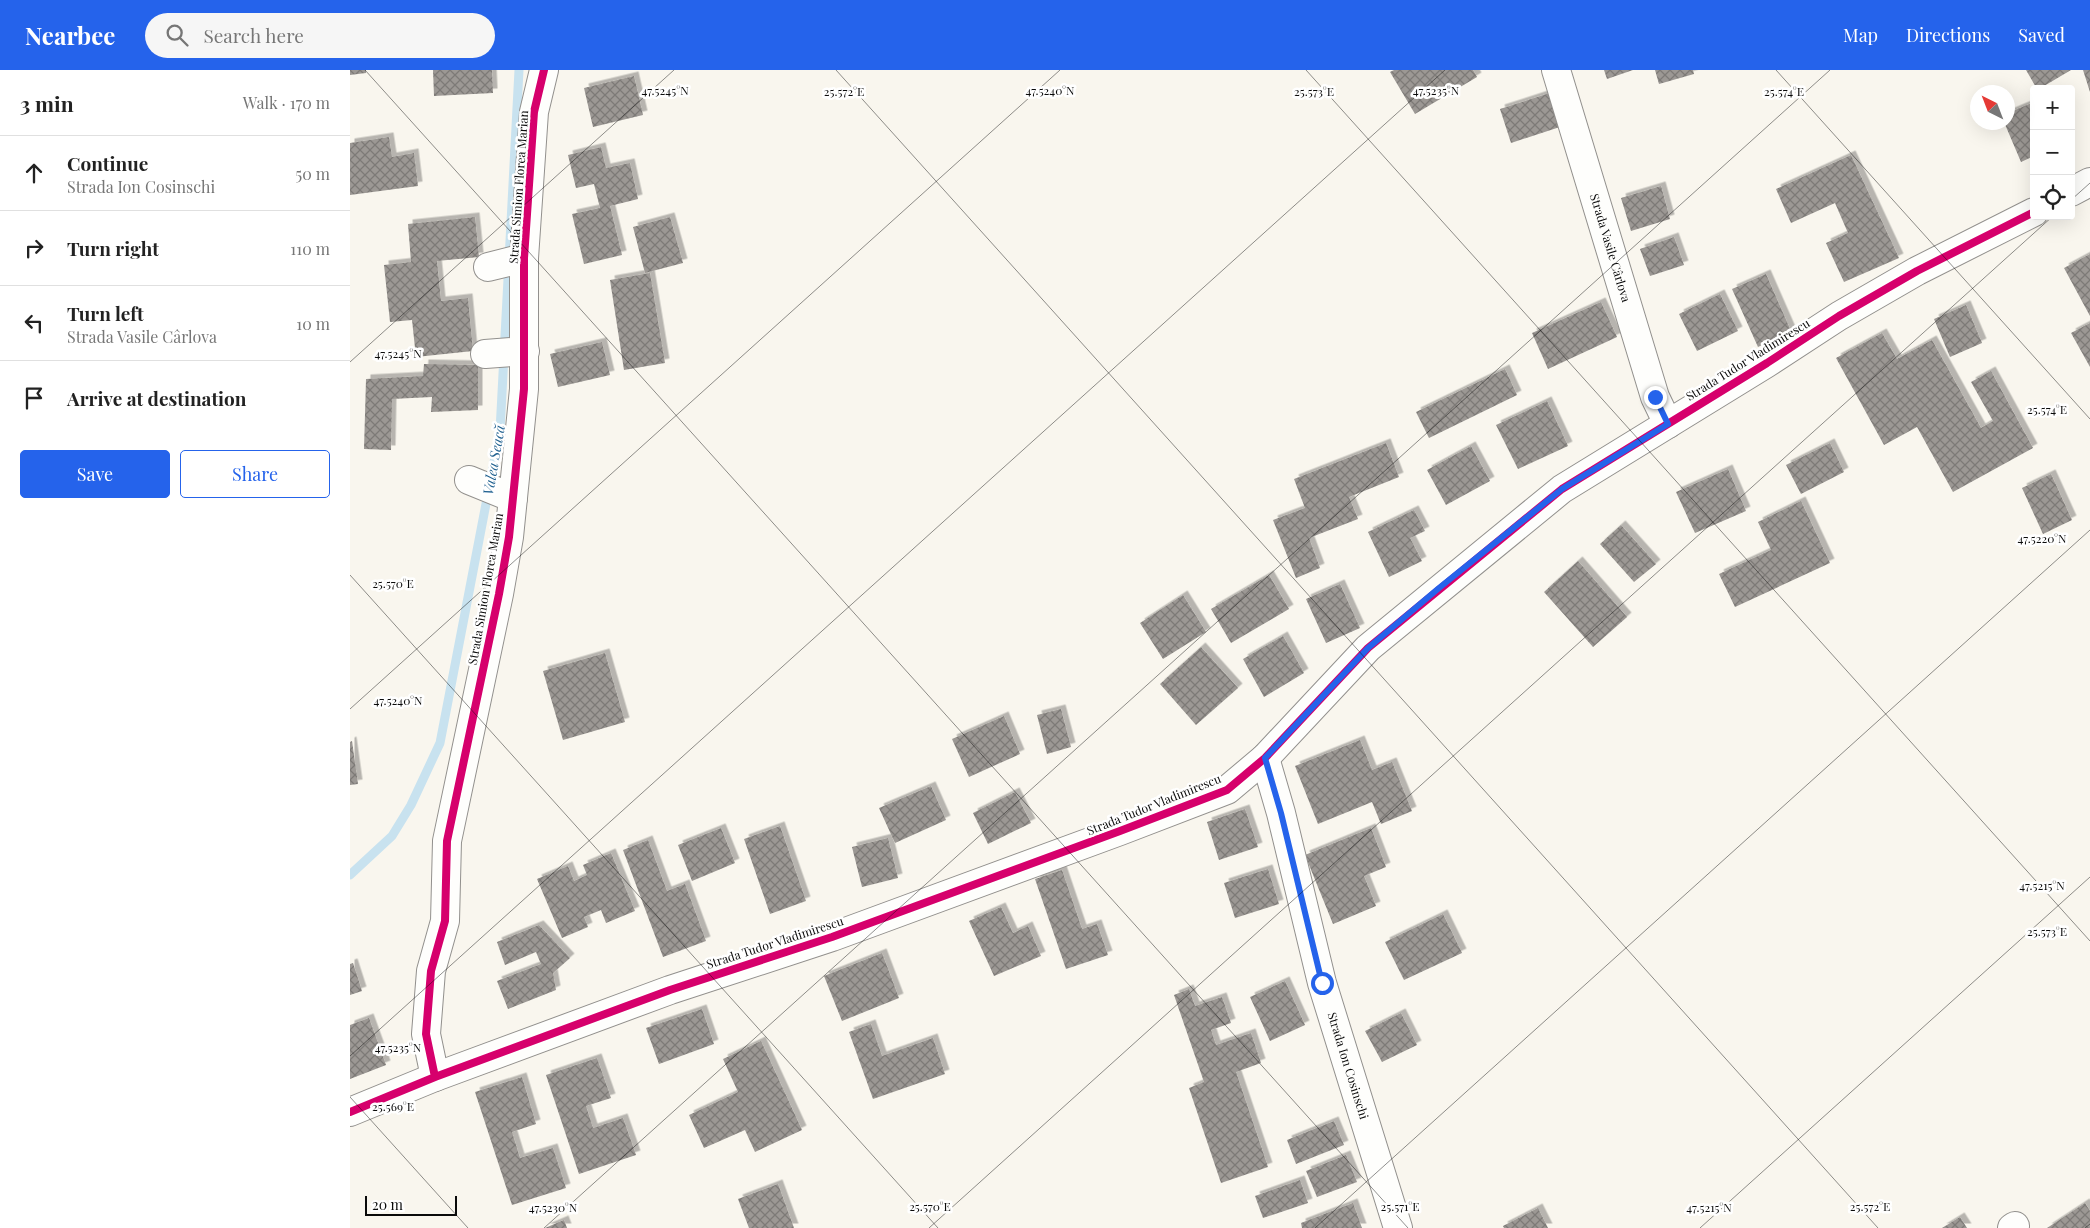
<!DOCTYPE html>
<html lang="en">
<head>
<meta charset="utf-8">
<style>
	body { margin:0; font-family:"Playfair Display",serif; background:#f6f6f6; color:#222 }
	.controls { position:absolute; right:15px; top:15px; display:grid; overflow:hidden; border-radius:5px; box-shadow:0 5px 20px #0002 }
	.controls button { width:45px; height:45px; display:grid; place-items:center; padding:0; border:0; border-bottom:1px solid #e0e0e0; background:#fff; color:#222; font:25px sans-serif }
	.compass { position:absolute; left:1620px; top:15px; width:45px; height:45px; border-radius:50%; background:#fff; box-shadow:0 5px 20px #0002; rotate:318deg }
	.scale { position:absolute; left:15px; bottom:12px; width:92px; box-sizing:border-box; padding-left:5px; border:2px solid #0a0a0a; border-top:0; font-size:14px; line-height:18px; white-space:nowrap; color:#0a0a0a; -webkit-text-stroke:4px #fff; paint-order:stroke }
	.stop { position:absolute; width:15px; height:15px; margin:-11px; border:4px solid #2563eb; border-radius:50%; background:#fff }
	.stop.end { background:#2563eb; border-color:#fff; box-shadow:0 1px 5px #0008 }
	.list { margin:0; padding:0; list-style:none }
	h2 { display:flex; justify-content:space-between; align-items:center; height:65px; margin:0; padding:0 20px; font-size:21px }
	h2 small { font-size:16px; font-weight:400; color:#767676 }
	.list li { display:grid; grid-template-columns:32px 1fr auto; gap:15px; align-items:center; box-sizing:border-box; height:75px; padding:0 20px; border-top:1px solid #e0e0e0 }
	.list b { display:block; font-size:19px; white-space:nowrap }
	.list p { margin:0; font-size:16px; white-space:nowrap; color:#767676 }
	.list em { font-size:16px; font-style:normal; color:#767676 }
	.actions { display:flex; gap:10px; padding:15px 20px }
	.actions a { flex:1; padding:11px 0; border:1px solid #2563eb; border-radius:5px; text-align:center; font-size:18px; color:#2563eb }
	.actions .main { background:#2563eb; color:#fff }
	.icon { flex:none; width:28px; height:28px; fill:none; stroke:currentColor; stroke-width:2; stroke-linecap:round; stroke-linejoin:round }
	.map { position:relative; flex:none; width:1740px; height:1158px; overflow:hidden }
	header { display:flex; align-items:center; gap:30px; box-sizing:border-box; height:70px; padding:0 25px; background:#2563eb; color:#fff }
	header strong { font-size:24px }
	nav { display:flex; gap:28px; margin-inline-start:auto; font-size:18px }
	.search { width:350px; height:45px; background:#f6f6f6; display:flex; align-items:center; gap:12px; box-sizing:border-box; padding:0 18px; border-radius:28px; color:#767676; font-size:19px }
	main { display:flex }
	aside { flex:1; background:#fff }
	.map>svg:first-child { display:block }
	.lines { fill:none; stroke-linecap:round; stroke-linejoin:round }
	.stream { stroke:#c8e2ef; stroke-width:9 }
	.building { fill:url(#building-cross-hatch); filter:url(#shadow) }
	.minor-casing { stroke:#92908d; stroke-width:30 }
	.minor { stroke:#fefefc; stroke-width:28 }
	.cycleway-casing { stroke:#fff; stroke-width:11 }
	.cycleway { stroke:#d6006c; stroke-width:8 }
	.route { stroke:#2563eb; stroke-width:6 }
	.ticks { fill:none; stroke:#0a0a0a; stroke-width:1; stroke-opacity:0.45 }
	.labels { text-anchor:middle; stroke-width:5; stroke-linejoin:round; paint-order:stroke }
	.street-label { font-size:12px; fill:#0a0a0a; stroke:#fff }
	.water-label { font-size:14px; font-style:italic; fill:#206190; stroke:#fff }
	.ticks-label { font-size:12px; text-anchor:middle; fill:#0a0a0a; stroke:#fff; stroke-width:5; stroke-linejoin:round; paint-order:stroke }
</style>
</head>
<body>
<header>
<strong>Nearbee</strong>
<div class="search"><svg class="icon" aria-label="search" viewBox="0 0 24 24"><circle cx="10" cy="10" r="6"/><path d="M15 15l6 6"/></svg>Search here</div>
<nav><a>Map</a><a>Directions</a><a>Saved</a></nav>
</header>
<main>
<aside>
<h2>3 min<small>Walk · 170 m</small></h2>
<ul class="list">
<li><svg class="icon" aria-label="ahead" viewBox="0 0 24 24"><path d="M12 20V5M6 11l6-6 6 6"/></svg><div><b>Continue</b><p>Strada Ion Cosinschi</p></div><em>50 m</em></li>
<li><svg class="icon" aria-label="right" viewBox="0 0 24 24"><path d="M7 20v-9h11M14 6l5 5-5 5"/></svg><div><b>Turn right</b></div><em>110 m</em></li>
<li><svg class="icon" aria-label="left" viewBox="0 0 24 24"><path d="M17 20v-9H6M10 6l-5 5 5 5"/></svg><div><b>Turn left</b><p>Strada Vasile Cârlova</p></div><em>10 m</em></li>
<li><svg class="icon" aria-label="arrive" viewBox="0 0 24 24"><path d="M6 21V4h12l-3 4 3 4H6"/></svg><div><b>Arrive at destination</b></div></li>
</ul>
<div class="actions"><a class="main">Save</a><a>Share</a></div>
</aside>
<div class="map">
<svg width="1740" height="1158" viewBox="0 0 1740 1158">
	<defs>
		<pattern id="building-cross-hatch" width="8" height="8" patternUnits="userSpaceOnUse" patternTransform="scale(1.25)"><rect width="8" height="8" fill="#9c9894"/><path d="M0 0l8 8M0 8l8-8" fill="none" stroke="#7d7a77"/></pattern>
		<filter id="shadow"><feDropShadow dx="4.5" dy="-4.5" stdDeviation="0" flood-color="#0004"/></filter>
	</defs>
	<rect width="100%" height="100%" fill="#f9f6ee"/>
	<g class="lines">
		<!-- stream -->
		<path class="stream" d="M 0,805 L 42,766 L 61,735 L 90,673 L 150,361 L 169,0"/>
	</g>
	<!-- building -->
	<path class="building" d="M 0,0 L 16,0 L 16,3 L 0,5 Z
		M 83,0 L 142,0 L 143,23 L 84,26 Z
		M 1044,0 L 1123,0 L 1127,7 L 1065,44 L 1040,2 Z
		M 1254,0 L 1283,0 L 1257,9 Z
		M 1305,0 L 1343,0 L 1344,4 L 1309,14 Z
		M 1676,0 L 1721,0 L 1689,19 L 1687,19 Z
		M 1733,0 L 1740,0 L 1740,22 Z
		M 284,6 L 293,45 L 243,57 L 234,18 Z
		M 1206,21 L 1216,55 L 1161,73 L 1150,39 Z
		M 1684,32 L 1684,86 L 1671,92 L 1654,52 L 1658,52 L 1658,43 Z
		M 39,67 L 42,87 L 64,83 L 68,116 L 0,125 L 0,73 Z
		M 251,77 L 256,98 L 280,93 L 288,129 L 260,136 L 272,185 L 234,194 L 222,144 L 250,138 L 244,114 L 226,118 L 218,85 Z
		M 1501,85 L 1549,188 L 1494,212 L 1476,173 L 1498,163 L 1485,133 L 1441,153 L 1426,119 Z
		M 1311,116 L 1320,149 L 1281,161 L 1271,128 Z
		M 125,147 L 129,187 L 87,191 L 91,231 L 118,228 L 123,281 L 66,287 L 62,250 L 40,252 L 34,195 L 61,192 L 58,154 Z
		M 320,147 L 333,193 L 295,203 L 283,157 Z
		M 1324,167 L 1334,195 L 1300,206 L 1290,179 Z
		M 1740,184 L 1740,246 L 1714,198 Z
		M 300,203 L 315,293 L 274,300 L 260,210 Z
		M 1416,204 L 1441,261 L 1408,277 L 1382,219 Z
		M 1370,224 L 1388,261 L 1347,281 L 1329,244 Z
		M 1251,232 L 1267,267 L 1198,299 L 1182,263 Z
		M 1616,235 L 1632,273 L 1600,287 L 1584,249 Z
		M 1740,253 L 1740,297 L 1721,263 Z
		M 1532,263 L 1547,289 L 1582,270 L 1631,358 L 1643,351 L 1621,312 L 1641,301 L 1683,378 L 1603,422 L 1567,357 L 1534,375 L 1486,288 Z
		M 252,272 L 260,305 L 208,317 L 200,284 Z
		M 74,294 L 128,295 L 128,340 L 81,342 L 82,327 L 42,329 L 41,380 L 14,379 L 16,309 L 73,306 Z
		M 1155,299 L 1167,325 L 1079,368 L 1066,342 Z
		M 1197,331 L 1218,376 L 1168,399 L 1146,355 Z
		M 1036,373 L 1049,407 L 999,427 L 1008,449 L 959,468 L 970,498 L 946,508 L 923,450 L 955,438 L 944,409 Z
		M 1480,373 L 1494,402 L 1451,424 L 1436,395 Z
		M 1121,376 L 1140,411 L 1096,435 L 1077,400 Z
		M 1378,399 L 1396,441 L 1345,463 L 1326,422 Z
		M 1701,404 L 1722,450 L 1693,464 L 1672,418 Z
		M 1451,431 L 1480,493 L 1385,537 L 1369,504 L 1421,480 L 1408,452 Z
		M 1064,440 L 1075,461 L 1060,468 L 1072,491 L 1039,507 L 1018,462 Z
		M 1271,455 L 1306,494 L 1284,512 L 1250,474 Z
		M 1228,491 L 1277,547 L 1243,577 L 1194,522 Z
		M 919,505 L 939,539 L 881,573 L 861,539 Z
		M 990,514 L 1010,558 L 976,573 L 956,529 Z
		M 833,525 L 856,562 L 813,589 L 790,553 Z
		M 933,566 L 954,603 L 914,627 L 893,589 Z
		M 851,577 L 888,618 L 846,655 L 810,614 Z
		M 255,583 L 275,652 L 213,670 L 193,601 Z
		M 711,639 L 721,677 L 697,684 L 687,645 Z
		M 654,646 L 670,684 L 619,707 L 602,669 Z
		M 1010,670 L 1022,700 L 1042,692 L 1062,741 L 1031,754 L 1022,732 L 968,754 L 945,696 Z
		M 2,671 L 8,714 L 0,715 L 0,672 Z
		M 581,716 L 596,750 L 545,773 L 529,738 Z
		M 665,722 L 681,753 L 638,774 L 623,743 Z
		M 895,739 L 908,777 L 869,790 L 857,752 Z
		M 430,756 L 456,831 L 420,844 L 394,769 Z
		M 371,758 L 385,793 L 342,811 L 328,775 Z
		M 1021,758 L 1036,797 L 1014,806 L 1026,836 L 983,854 L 955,785 Z
		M 538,768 L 548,808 L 512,817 L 502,777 Z
		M 298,770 L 317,821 L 335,814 L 356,871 L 313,887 L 273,780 Z
		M 261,783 L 285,841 L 256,853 L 251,840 L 234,847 L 238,857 L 212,868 L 187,809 L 218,796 L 224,811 L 237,805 L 233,795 Z
		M 918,799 L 929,834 L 885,848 L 874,813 Z
		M 712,800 L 732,859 L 747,854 L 758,885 L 716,899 L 685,809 Z
		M 651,837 L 663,863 L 678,856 L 691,886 L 644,906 L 619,851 Z
		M 1093,844 L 1112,883 L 1054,910 L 1035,872 Z
		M 189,855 L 220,888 L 203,903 L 206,920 L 158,939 L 147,911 L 191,894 L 186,882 L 155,895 L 147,872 Z
		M 532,883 L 549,928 L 492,951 L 474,906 Z
		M 3,893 L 12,921 L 0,925 L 0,894 Z
		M 935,911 L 955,955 L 920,971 L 900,927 Z
		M 839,919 L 845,936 L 872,927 L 881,953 L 861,960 L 866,975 L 901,963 L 911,993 L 886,1002 L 918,1097 L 871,1113 L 839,1018 L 854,1012 L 824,925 Z
		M 352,939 L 364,974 L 309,994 L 296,958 Z
		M 1051,943 L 1067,975 L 1032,992 L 1015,961 Z
		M 19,948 L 36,995 L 0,1009 L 0,955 Z
		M 521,954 L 532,986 L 583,968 L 595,1004 L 523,1029 L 499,962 Z
		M 411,971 L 452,1060 L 405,1082 L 395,1060 L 354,1078 L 339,1045 L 388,1022 L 373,989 Z
		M 247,988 L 261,1028 L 236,1036 L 243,1058 L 273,1048 L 286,1085 L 229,1104 L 196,1005 Z
		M 172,1007 L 186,1054 L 162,1062 L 170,1088 L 203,1078 L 216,1118 L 162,1135 L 125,1022 Z
		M 984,1051 L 994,1075 L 946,1094 L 937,1070 Z
		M 996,1085 L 1007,1112 L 967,1127 L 956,1101 Z
		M 950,1110 L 958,1133 L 913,1148 L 905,1126 Z
		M 428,1114 L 444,1158 L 399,1158 L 388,1129 Z
		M 1003,1133 L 1012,1158 L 952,1158 L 951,1153 Z
		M 1735,1133 L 1740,1141 L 1740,1158 L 1697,1158 Z
		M 1188,1138 L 1198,1158 L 1154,1158 L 1153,1156 Z
		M 1610,1147 L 1617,1158 L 1592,1158 Z
		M 214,1150 L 217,1158 L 195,1158 Z"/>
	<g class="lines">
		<defs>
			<g id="minor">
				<path id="s1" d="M 1206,0 L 1305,327 L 1318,354"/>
				<path d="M 1721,122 L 1740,112"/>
				<path d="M 138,197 L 174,188"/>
				<path d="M 135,284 L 175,281"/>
				<path d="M 119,410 L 163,428"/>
				<path id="s2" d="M 915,688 L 931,743 L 972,913 L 1048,1158"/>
				<path d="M 85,1007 L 76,964 L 81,901 L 95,851 L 97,771 L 149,524 L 159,467 L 174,319 L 174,188 L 184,42 L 194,0"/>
				<path d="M 0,1042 L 85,1007 L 320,920 L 482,867 L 770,761 L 877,720 L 915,688 L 1018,578 L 1212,419 L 1417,293 L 1489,246 L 1567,201 L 1684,142"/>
				<path d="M 1662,1158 L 1665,1156"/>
			</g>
		</defs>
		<!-- minor casing -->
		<use href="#minor" class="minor-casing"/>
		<!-- minor -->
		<use href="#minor" class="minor"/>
		<defs>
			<path id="cycleway" d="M 85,1007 L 76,964 L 81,901 L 95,851 L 97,771 L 149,524 L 159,467 L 174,319 L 174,188 L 184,42 L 194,0
				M 0,1042 L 85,1007 L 320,920 L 482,867 L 770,761 L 877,720 L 915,688 L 1018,578 L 1212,419 L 1417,293 L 1489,246 L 1567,201 L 1684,142"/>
		</defs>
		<!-- cycleway casing -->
		<use href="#cycleway" class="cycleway-casing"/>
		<!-- cycleway -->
		<use href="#cycleway" class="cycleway"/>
	</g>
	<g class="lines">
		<!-- route -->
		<path class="route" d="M 972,913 L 931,743 L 915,688 L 1018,578 L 1089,518 L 1212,419 L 1318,354 L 1305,327"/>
	</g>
	<!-- ticks -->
	<path class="ticks" d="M 15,0 L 1058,1158M 486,0 L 1528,1158M 956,0 L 1740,871M 1426,0 L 1740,349M 1721,130 L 1740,113M 0,292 L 324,0M 0,505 L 588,1158M 0,639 L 710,0M 0,986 L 1095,0M 0,1027 L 118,1158M 194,1158 L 1480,0M 579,1158 L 1703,146M 965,1158 L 1740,460M 1350,1158 L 1740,807M 1735,1158 L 1740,1154"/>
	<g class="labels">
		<!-- street labels -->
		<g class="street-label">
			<text transform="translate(169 117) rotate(-86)" y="4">Strada Simion Florea Marian</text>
			<text dy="4" stroke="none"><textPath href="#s1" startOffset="186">Strada Vasile Cârlova</textPath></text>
			<text transform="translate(1398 290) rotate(-32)" y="4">Strada Tudor Vladimirescu</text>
			<text transform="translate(136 519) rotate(-80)" y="4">Strada Simion Florea Marian</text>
			<text transform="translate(804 735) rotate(-22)" y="4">Strada Tudor Vladimirescu</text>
			<text transform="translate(425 873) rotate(-18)" y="4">Strada Tudor Vladimirescu</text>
			<text dy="4" stroke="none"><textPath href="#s2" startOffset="319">Strada Ion Cosinschi</textPath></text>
		</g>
		<!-- water labels -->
		<g class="water-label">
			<text transform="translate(144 390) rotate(-80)" y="5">Valea Seacă</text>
		</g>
	</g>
	<g class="ticks-label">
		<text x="315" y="25">47.5245°N</text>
		<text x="1086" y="25">47.5235°N</text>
		<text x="700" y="25">47.5240°N</text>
		<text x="494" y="26">25.572°E</text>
		<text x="1434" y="26">25.574°E</text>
		<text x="964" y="26">25.573°E</text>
		<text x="48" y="288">47.5245°N</text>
		<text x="1697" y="344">25.574°E</text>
		<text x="1692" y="473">47.5220°N</text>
		<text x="43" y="518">25.570°E</text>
		<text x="48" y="635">47.5240°N</text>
		<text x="1692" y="820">47.5215°N</text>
		<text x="1697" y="866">25.573°E</text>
		<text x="48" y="982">47.5235°N</text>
		<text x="43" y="1041">25.569°E</text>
		<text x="580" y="1141">25.570°E</text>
		<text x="1050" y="1141">25.571°E</text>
		<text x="1520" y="1141">25.572°E</text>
		<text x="203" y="1142">47.5230°N</text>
		<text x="1359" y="1142">47.5215°N</text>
	</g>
</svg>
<div class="controls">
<button>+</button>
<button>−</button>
<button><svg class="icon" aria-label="locate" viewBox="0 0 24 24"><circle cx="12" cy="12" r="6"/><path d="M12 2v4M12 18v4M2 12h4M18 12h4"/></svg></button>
</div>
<svg class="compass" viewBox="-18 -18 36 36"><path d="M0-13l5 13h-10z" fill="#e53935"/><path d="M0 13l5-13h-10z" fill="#767676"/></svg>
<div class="scale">20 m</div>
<div class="stop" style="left:972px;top:913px"></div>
<div class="stop end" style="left:1305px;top:327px"></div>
</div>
</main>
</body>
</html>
